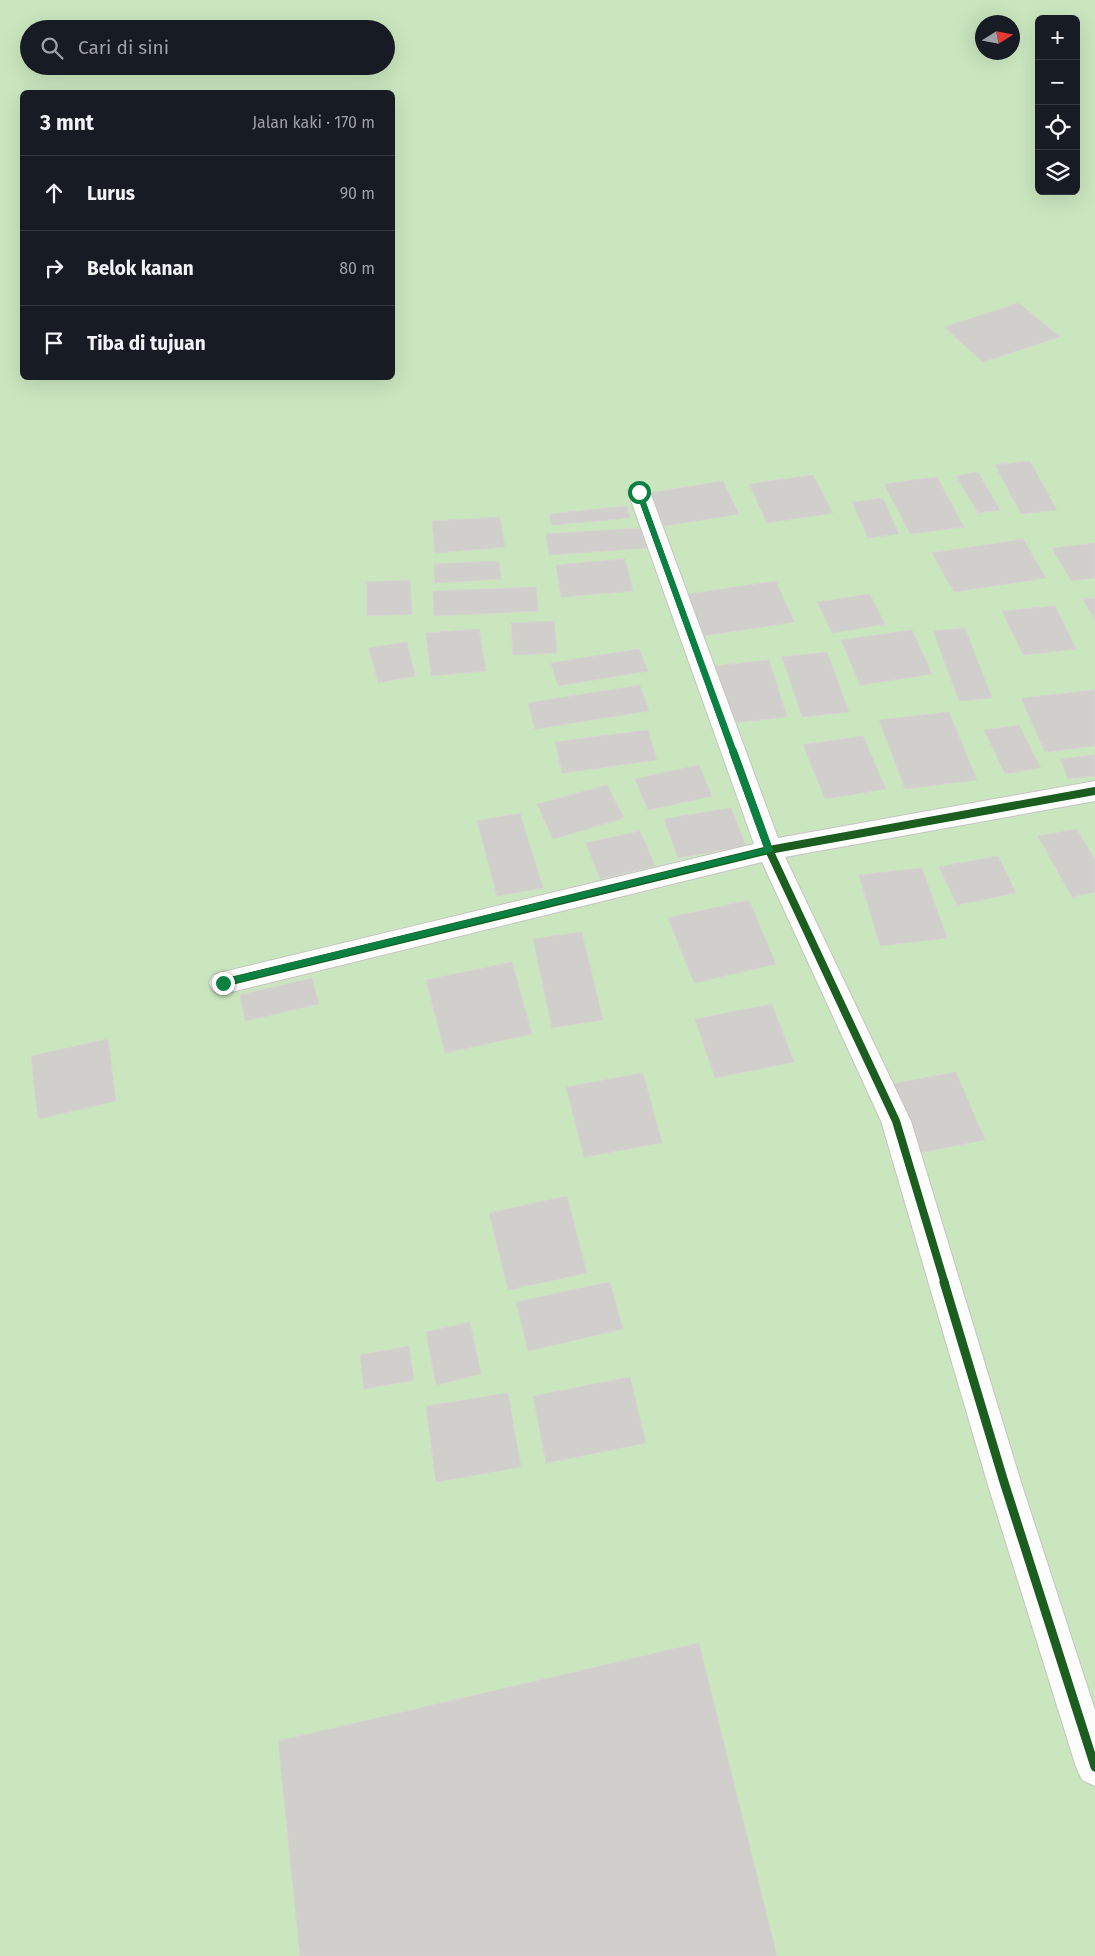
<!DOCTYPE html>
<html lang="id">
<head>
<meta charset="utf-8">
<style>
	body { margin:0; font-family:"Fira Sans",sans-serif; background:#242831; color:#f1f3f6 }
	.controls { position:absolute; right:15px; top:15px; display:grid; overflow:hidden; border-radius:8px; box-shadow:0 5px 20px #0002 }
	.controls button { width:45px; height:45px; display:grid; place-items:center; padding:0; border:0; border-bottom:1px solid #363941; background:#171b24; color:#f1f3f6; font:25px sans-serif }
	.compass { position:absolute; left:975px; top:15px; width:45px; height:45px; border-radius:50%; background:#171b24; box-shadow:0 5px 20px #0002; rotate:79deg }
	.stop { position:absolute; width:15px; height:15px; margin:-11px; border:4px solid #0b8043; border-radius:50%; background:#fff }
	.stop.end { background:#0b8043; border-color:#fff; box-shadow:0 1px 5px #0008 }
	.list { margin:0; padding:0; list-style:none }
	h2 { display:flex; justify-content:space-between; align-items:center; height:65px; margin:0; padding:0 20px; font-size:21px }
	h2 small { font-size:16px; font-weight:400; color:#9ea1a6 }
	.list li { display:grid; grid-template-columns:32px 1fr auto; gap:15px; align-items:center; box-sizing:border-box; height:75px; padding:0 20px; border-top:1px solid #363941 }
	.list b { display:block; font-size:19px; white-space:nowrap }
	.list em { font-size:16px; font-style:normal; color:#9ea1a6 }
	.icon { flex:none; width:28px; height:28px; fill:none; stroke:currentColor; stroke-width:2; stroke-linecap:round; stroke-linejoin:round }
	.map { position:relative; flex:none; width:1095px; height:1956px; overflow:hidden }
	.search { position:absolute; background:#171b24; box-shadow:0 5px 20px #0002; left:20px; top:20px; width:375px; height:55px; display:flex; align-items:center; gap:12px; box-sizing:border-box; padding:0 18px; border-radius:28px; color:#9ea1a6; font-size:19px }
	.panel { position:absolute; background:#171b24; box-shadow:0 5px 20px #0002; left:20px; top:90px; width:375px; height:290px; border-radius:8px }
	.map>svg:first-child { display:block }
	.green { fill:#cae6be; fill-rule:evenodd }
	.building { fill:#d0cfcb; stroke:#d6d4d0 }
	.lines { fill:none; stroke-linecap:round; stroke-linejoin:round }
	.minor-casing { stroke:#c5c4c4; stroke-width:2 }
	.minor { fill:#fcfcfb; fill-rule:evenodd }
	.cycleway-far2-casing { stroke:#fff; stroke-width:9 }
	.cycleway-far1-casing { stroke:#fff; stroke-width:11 }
	.cycleway-casing { stroke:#fff; stroke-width:12 }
	.cycleway-far2 { stroke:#1b5e20; stroke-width:6 }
	.cycleway-far1 { stroke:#1b5e20; stroke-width:8 }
	.cycleway { stroke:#1b5e20; stroke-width:9 }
	.route { fill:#0b8043 }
</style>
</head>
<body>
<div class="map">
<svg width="1095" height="1956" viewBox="0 0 1095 1956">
	<rect width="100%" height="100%" fill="#ebe9e4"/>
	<!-- green -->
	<path class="green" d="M 0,0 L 1095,0 L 1095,1956 L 0,1956 ZM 1039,19 L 1076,19 L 1076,191 L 1039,191 ZM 982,22 L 1012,22 L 1012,52 L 982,52 ZM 29,29 L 386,29 L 386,66 L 29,66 ZM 22,92 L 392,92 L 392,378 L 22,378 Z"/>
	<!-- building -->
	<path class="building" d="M 1019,303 L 1060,337 L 983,362 L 944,327 Z
		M 1030,461 L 1057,510 L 1021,514 L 995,465 Z
		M 978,472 L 1000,510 L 978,513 L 956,476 Z
		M 813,475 L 833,513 L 767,523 L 749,484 Z
		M 937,477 L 964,527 L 910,534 L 884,484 Z
		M 723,481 L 739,514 L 664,526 L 649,493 Z
		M 883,498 L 899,534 L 868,538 L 852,502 Z
		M 627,506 L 630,518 L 552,525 L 549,514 Z
		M 500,517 L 505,547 L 435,553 L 432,521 Z
		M 642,528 L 646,548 L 549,555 L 546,534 Z
		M 1023,539 L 1046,578 L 954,592 L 932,553 Z
		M 1095,543 L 1095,578 L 1071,581 L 1052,548 Z
		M 625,559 L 633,591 L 561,597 L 556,565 Z
		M 499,561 L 501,579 L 435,583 L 434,564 Z
		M 410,580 L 412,614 L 367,616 L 367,582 Z
		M 776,581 L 794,622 L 697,637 L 681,595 Z
		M 536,587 L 538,611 L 434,616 L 433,591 Z
		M 870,594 L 885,624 L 832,633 L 817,602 Z
		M 1095,598 L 1095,620 L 1083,600 Z
		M 1055,606 L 1076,649 L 1023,655 L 1002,611 Z
		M 554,621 L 557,653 L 513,655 L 511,623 Z
		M 965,628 L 992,698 L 959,701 L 933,631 Z
		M 479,629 L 486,671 L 431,676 L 426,633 Z
		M 912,630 L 932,674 L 860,685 L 841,640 Z
		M 407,642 L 415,676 L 378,683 L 369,648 Z
		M 639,649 L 648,671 L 558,686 L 551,663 Z
		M 827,652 L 849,712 L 802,717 L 782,657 Z
		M 769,660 L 787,717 L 731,723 L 714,666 Z
		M 640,685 L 649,711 L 535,729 L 528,703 Z
		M 1095,690 L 1095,746 L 1045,752 L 1021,698 Z
		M 949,712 L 977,780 L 905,789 L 879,720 Z
		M 1019,725 L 1041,768 L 1005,774 L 984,730 Z
		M 648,730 L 657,760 L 562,773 L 555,742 Z
		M 863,736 L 886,789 L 825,799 L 803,745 Z
		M 1095,755 L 1095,776 L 1068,779 L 1060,759 Z
		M 699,765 L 712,796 L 648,810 L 635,779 Z
		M 607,785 L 624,818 L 553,839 L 537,804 Z
		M 731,808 L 746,846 L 678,858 L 664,819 Z
		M 520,813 L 543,888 L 497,896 L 477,821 Z
		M 1077,829 L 1095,860 L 1095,892 L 1072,897 L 1038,836 Z
		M 640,831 L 655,866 L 600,879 L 586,843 Z
		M 998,856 L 1016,893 L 957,905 L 939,867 Z
		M 922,868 L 947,938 L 880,946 L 859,875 Z
		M 749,900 L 776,964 L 694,983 L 668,918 Z
		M 582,932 L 603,1020 L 552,1028 L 533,939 Z
		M 512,962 L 532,1034 L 445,1053 L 426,980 Z
		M 312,978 L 319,1004 L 245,1021 L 240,995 Z
		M 772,1004 L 794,1062 L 715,1078 L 695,1019 Z
		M 108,1039 L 116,1101 L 38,1119 L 31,1056 Z
		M 956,1072 L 985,1140 L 913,1154 L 887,1085 Z
		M 643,1073 L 662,1143 L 584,1157 L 566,1087 Z
		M 567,1196 L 587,1273 L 508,1290 L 489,1213 Z
		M 610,1282 L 623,1329 L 528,1351 L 516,1302 Z
		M 470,1322 L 481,1374 L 436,1385 L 426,1332 Z
		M 409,1346 L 414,1380 L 364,1389 L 360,1355 Z
		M 630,1377 L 646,1443 L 546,1463 L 533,1396 Z
		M 508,1393 L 521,1467 L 436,1482 L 426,1406 Z
		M 699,1643 L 777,1956 L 300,1956 L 278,1741 Z"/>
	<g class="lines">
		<defs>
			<path id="minor" d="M 639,485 L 647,487 L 650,492 L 778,838 L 1095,781 L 1095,801 L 785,857 L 911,1121 L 1021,1482 L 1095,1710 L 1095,1786 L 1082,1780 L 1076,1767 L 987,1482 L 881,1121 L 762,862 L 223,994 L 213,991 L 209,983 L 213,975 L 223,972 L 754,844 L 628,492 L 631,487 Z"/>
		</defs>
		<!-- minor casing -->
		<use href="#minor" class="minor-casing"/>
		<!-- minor -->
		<use href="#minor" class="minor"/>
		<defs>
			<path id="cycleway-far2" d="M 639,492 L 733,752"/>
			<path id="cycleway-far1" d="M 733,751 L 769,850 L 896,1121 L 945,1284
				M 223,983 L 769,850 L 1095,791"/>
			<path id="cycleway" d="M 944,1282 L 1004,1482 L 1095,1767"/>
		</defs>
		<!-- cycleway-far2 casing -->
		<use href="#cycleway-far2" class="cycleway-far2-casing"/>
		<!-- cycleway-far1 casing -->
		<use href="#cycleway-far1" class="cycleway-far1-casing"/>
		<!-- cycleway casing -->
		<use href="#cycleway" class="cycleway-casing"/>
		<!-- cycleway-far2 -->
		<use href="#cycleway-far2" class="cycleway-far2"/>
		<!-- cycleway-far1 -->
		<use href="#cycleway-far1" class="cycleway-far1"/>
		<!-- cycleway -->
		<use href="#cycleway" class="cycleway"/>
	</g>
	<!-- route -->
	<path class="route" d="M 639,490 L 642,492 L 773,850 L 771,852 L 223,986 L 220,985 L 219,983 L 223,979 L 764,848 L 636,492 Z"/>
</svg>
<div class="controls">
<button>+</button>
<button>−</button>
<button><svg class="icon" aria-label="locate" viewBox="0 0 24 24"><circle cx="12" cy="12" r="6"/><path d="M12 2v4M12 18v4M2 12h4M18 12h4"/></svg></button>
<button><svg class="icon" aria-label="layers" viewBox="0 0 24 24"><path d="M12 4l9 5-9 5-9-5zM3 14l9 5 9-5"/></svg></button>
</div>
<svg class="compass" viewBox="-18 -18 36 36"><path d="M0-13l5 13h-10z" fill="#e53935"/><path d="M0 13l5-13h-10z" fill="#9ea1a6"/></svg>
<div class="stop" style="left:639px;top:492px"></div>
<div class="stop end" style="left:223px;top:983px"></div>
<div class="search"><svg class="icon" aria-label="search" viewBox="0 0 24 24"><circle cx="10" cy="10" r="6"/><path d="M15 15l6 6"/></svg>Cari di sini</div>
<section class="panel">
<h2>3 mnt<small>Jalan kaki · 170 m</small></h2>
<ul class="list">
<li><svg class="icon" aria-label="ahead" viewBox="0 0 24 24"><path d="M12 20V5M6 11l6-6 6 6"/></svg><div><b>Lurus</b></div><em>90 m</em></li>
<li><svg class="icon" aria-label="right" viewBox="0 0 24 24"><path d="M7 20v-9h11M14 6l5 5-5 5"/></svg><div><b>Belok kanan</b></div><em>80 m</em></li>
<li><svg class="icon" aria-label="arrive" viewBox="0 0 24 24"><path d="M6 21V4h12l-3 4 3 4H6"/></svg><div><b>Tiba di tujuan</b></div></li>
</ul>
</section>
</div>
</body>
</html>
